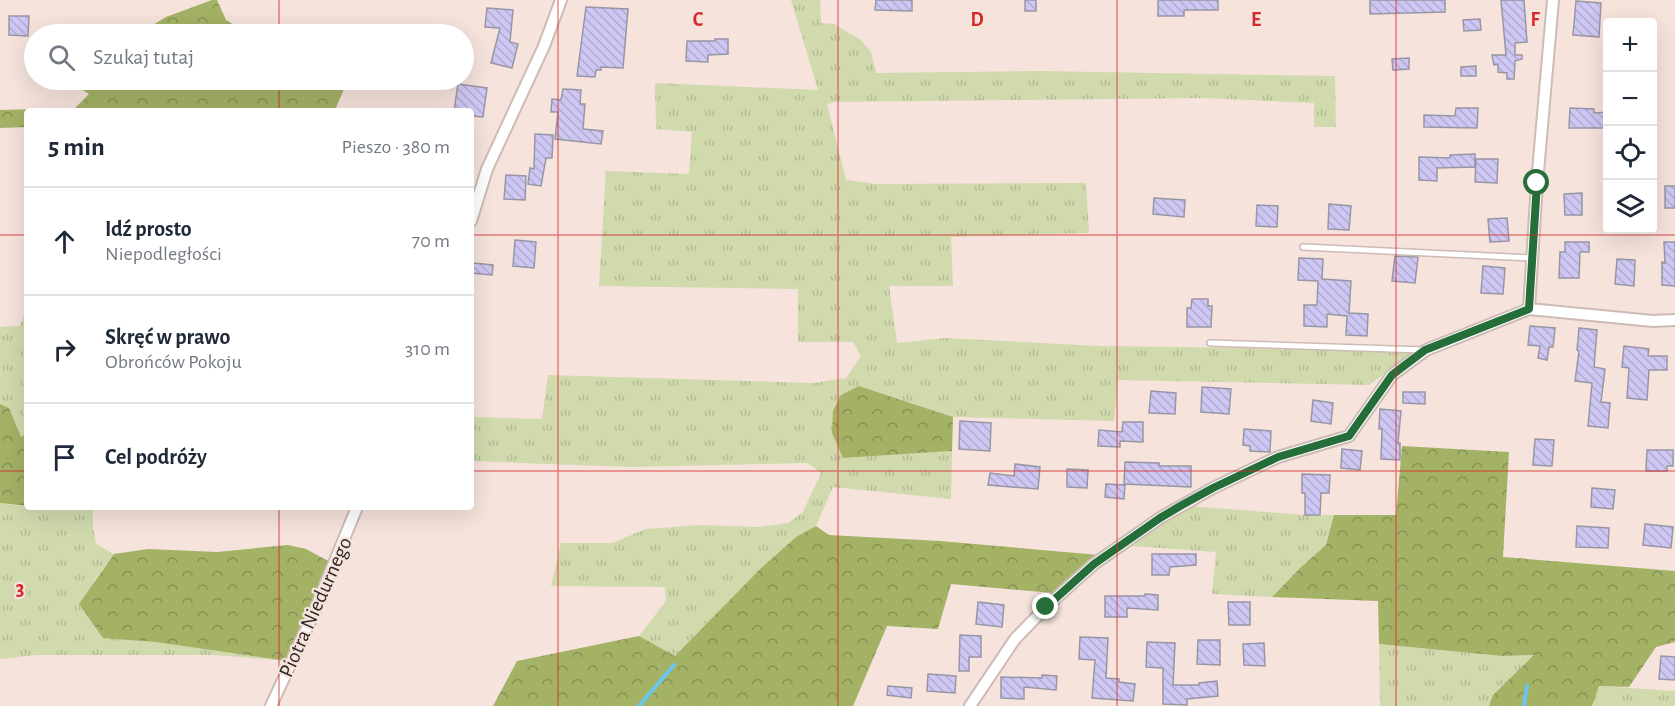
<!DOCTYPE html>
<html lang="pl">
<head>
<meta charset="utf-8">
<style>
	body { margin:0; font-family:"Alegreya Sans",sans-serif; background:#f6f6f7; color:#1f2937 }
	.controls { position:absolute; right:18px; top:18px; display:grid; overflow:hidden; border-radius:6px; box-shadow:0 6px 24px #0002 }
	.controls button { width:54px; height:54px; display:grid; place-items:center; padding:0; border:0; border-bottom:2px solid #e0e1e3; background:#fff; color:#1f2937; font:30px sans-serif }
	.stop { position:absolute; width:18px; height:18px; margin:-14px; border:4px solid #256d39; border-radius:50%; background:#fff }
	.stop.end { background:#256d39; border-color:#fff; box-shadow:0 2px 6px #0008 }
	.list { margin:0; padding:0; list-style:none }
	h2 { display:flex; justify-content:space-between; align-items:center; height:78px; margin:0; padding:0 24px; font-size:26px }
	h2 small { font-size:20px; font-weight:400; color:#747a83 }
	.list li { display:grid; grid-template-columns:39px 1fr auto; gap:18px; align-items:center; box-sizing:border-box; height:108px; padding:0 24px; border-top:2px solid #e0e1e3 }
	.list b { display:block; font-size:22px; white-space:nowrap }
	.list p { margin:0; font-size:20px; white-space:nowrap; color:#747a83 }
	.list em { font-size:20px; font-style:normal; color:#747a83 }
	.icon { flex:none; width:33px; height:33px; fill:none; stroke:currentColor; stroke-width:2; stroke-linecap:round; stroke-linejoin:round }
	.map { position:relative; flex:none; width:1675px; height:706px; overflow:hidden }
	.search { position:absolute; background:#fff; box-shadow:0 6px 24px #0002; left:24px; top:24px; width:450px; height:66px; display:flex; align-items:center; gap:15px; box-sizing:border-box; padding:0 21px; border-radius:33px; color:#747a83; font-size:22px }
	.panel { position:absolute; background:#fff; box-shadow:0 6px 24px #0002; left:24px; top:108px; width:450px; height:402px; border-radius:6px }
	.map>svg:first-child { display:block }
	.grass { fill:url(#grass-tufts) }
	.forest { fill:url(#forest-crowns) }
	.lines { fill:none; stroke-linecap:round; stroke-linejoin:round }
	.stream { stroke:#6cc6ec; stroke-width:4 }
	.building { fill:url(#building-back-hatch); stroke:#9896a5; stroke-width:1.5 }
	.lane-casing { stroke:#cdbbb5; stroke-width:8 }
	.street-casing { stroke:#cdbbb5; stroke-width:14 }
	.lane { stroke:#fff; stroke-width:5 }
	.street { stroke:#fff; stroke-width:10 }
	.route { stroke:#256d39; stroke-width:8 }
	.grid { fill:none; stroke:#d62828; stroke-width:1.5; stroke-opacity:0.55 }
	.labels { text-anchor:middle; stroke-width:4.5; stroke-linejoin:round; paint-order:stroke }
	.street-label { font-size:21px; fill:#2e2725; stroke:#f5e3dc }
	.grid-label { font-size:20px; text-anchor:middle; font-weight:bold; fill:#d62828; stroke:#f5e3dc; stroke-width:4.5; stroke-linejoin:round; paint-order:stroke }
</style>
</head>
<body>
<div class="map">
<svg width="1675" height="706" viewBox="0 0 1675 706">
	<defs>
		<pattern id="grass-tufts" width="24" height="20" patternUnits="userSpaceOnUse" patternTransform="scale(1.5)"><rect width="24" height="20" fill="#d1daad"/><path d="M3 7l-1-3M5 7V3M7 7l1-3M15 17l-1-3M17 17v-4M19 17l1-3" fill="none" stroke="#b4bb95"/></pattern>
		<pattern id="forest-crowns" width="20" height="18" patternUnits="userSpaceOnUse" patternTransform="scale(1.5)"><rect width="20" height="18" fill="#a4b266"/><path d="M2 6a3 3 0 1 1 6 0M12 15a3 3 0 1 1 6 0" fill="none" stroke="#869154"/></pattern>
		<pattern id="building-back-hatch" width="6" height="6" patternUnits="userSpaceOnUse" patternTransform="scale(1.5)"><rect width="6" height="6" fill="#cfc7f3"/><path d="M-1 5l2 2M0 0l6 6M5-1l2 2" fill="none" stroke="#b2abd0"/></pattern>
	</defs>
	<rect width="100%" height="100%" fill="#f5e3dc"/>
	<!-- grass -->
	<path class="grass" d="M 791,0 L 820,0 L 821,23 L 834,24 L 861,40 L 871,52 L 876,73 L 1041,71 L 1335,76 L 1336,127 L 1314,127 L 1314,103 L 1205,98 L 835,102 L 827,104 L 846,180 L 877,184 L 1086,183 L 1089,233 L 951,237 L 953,286 L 889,286 L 897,343 L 946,338 L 1100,346 L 1417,350 L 1369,385 L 1118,380 L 1114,421 L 953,417 L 859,386 L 843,458 L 952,451 L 951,499 L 833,487 L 816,526 L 796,537 L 759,570 L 675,656 L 639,636 L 666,601 L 665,587 L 551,586 L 561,543 L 612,543 L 646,529 L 700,525 L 758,527 L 788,523 L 803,512 L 821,473 L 808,463 L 632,467 L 471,461 L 471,417 L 542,419 L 548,375 L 814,383 L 846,378 L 861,356 L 853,342 L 798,342 L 798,289 L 599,286 L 606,171 L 689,174 L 692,132 L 656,129 L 655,83 L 818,90 Z
		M 27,307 L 27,433 L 21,438 L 9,408 L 0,404 L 0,327 L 20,326 Z
		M 0,503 L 27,507 L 93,507 L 93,527 L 96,544 L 114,554 L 94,581 L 103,637 L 155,642 L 287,661 L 216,655 L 37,655 L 0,659 Z
		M 1189,506 L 1305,515 L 1334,515 L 1326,545 L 1300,568 L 1272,597 L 1212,594 L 1216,552 L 1132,546 L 1159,524 Z
		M 1379,644 L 1502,656 L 1535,655 L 1493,695 L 1489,706 L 1380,706 Z
		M 1599,686 L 1675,691 L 1675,706 L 1592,706 Z"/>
	<!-- forest -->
	<path class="forest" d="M 212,0 L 217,0 L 226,20 L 249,34 L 138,34 L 166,17 Z
		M 68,80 L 348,80 L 335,110 L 326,111 L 27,111 L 27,127 L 0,128 L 0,110 L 75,108 L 89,94 Z
		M 859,386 L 953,417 L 952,451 L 843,458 L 832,433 L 833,411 L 841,395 Z
		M 0,404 L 9,408 L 21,437 L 27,433 L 27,506 L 0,503 Z
		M 1402,446 L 1509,452 L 1503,557 L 1675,571 L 1675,642 L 1656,647 L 1629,687 L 1599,686 L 1592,706 L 1489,706 L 1493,695 L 1534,655 L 1502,656 L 1379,644 L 1378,601 L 1272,597 L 1300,568 L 1326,545 L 1334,515 L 1396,515 Z
		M 816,526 L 829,535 L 940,541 L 1099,555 L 1053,593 L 951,584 L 938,629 L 887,626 L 853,706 L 493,706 L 517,661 L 639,636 L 675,656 L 759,570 L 796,537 Z
		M 288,545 L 306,549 L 330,562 L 287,661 L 155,642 L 103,638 L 79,604 L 114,554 L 148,549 L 217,552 Z"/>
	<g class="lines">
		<!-- stream -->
		<path class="stream" d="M 639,706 L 674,665
			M 1524,706 L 1527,686"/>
	</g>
	<!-- building -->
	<path class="building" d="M 876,0 L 912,0 L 912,11 L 875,10 Z
		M 1025,0 L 1036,0 L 1036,11 L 1025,11 Z
		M 1158,0 L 1218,0 L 1218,10 L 1184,10 L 1184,16 L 1158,16 Z
		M 1370,0 L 1445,0 L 1445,12 L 1370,14 Z
		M 1501,0 L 1524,0 L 1527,42 L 1515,43 L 1515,55 L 1522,55 L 1522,59 L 1515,61 L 1514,79 L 1507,79 L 1507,73 L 1498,72 L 1498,64 L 1494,65 L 1492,55 L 1506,55 Z
		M 1576,1 L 1601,3 L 1599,37 L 1573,35 Z
		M 586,7 L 628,9 L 623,68 L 601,67 L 601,70 L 596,70 L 595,77 L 577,76 Z
		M 487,8 L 513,10 L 510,42 L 518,44 L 512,68 L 491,63 L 500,28 L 485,27 Z
		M 9,16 L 29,16 L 28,36 L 9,35 Z
		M 1480,19 L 1481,30 L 1464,31 L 1463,20 Z
		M 715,39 L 728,39 L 728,54 L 708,55 L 708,62 L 686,61 L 687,41 L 715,41 Z
		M 1409,58 L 1409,69 L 1393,70 L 1392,59 Z
		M 1476,66 L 1476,76 L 1461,76 L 1461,67 Z
		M 458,84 L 487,88 L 483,117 L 471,116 L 471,111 L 454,111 Z
		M 563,89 L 581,90 L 580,104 L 585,104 L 583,129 L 603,131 L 601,144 L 555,139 L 558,112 L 551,112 L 552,99 L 561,100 Z
		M 1456,108 L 1478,108 L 1477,128 L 1424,127 L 1424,115 L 1455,116 Z
		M 1570,108 L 1594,109 L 1594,113 L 1608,112 L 1608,128 L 1569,128 Z
		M 535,134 L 553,135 L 552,158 L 546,158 L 541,186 L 528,184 L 530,168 L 534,169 Z
		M 1475,154 L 1475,167 L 1437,168 L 1437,181 L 1419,180 L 1419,157 L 1450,158 L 1450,155 Z
		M 1476,159 L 1498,159 L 1497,183 L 1475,182 Z
		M 506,175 L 526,176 L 525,200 L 504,199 Z
		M 1665,186 L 1675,186 L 1675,208 L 1665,208 Z
		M 1582,193 L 1582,215 L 1565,215 L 1564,194 Z
		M 1154,198 L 1185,200 L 1184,217 L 1153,214 Z
		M 1329,204 L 1351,206 L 1349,230 L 1328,229 Z
		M 1257,205 L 1278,206 L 1277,227 L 1256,226 Z
		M 1507,218 L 1509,241 L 1490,242 L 1488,219 Z
		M 515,240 L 536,242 L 534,268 L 513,266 Z
		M 1565,242 L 1589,242 L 1589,252 L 1580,252 L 1579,278 L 1559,278 L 1560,252 L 1565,252 Z
		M 1664,242 L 1675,242 L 1675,286 L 1662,285 L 1662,262 L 1665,263 Z
		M 1395,256 L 1418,257 L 1415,283 L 1392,281 Z
		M 1299,258 L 1323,259 L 1322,279 L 1351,281 L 1349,313 L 1368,314 L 1367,336 L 1346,335 L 1347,316 L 1327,314 L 1327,327 L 1304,326 L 1304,305 L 1317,305 L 1318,281 L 1298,280 Z
		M 1617,259 L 1635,260 L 1634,286 L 1615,284 Z
		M 473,263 L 493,265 L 492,275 L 472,273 Z
		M 1483,266 L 1505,268 L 1503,294 L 1481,293 Z
		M 1192,299 L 1208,299 L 1208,306 L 1212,306 L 1211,327 L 1187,327 L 1187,308 L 1191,308 Z
		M 1530,326 L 1555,328 L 1553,347 L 1549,347 L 1547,360 L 1538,358 L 1540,346 L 1528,345 Z
		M 1579,328 L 1597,330 L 1594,367 L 1605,369 L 1601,402 L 1610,403 L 1608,428 L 1588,426 L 1592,383 L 1575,381 L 1579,351 L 1577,350 Z
		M 1624,346 L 1649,349 L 1648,356 L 1667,356 L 1667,370 L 1649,370 L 1647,400 L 1627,398 L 1629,368 L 1622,367 Z
		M 1202,387 L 1231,389 L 1229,414 L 1201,412 Z
		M 1151,391 L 1176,393 L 1175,414 L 1149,413 Z
		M 1403,392 L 1425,392 L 1425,404 L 1403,403 Z
		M 1313,400 L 1333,403 L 1331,424 L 1311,421 Z
		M 1380,409 L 1401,411 L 1398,443 L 1400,443 L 1400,460 L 1381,459 L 1382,429 L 1379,429 Z
		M 960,421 L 991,423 L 990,451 L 959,449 Z
		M 1123,422 L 1143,422 L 1143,442 L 1120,441 L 1120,447 L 1098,446 L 1099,430 L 1122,432 Z
		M 1244,429 L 1271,431 L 1270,452 L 1250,451 L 1250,446 L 1243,445 Z
		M 1535,439 L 1554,440 L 1552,466 L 1533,465 Z
		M 1342,449 L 1362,451 L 1360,470 L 1341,468 Z
		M 1647,450 L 1673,450 L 1673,466 L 1667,466 L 1667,471 L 1646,471 Z
		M 1125,462 L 1159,463 L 1159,466 L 1191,466 L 1191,487 L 1124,484 Z
		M 1015,464 L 1040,467 L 1038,489 L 988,485 L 990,473 L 1014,476 Z
		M 1067,469 L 1088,470 L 1087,488 L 1067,487 Z
		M 1302,474 L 1330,475 L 1329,493 L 1321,493 L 1320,515 L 1305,515 L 1305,493 L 1302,493 Z
		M 1106,484 L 1125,485 L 1124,499 L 1105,497 Z
		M 1592,488 L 1615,490 L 1613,509 L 1591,507 Z
		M 1645,524 L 1673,527 L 1671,548 L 1643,545 Z
		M 1577,526 L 1609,528 L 1608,548 L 1576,547 Z
		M 1152,554 L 1196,554 L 1196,565 L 1170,567 L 1169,575 L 1152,575 Z
		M 1145,594 L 1158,595 L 1158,610 L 1127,608 L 1127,617 L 1105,617 L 1105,596 L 1145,596 Z
		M 978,602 L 1004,605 L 1002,627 L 976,624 Z
		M 1228,602 L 1250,602 L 1250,625 L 1229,625 Z
		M 960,635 L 981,636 L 981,657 L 969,657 L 969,671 L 959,671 Z
		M 1080,637 L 1108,638 L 1106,678 L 1119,679 L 1119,682 L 1135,684 L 1133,701 L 1092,698 L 1095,660 L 1079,659 Z
		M 1198,640 L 1220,640 L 1220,665 L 1197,664 Z
		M 1147,642 L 1175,643 L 1173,685 L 1199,685 L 1199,683 L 1217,681 L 1218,696 L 1187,699 L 1187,705 L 1163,704 L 1163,668 L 1146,667 Z
		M 1264,643 L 1265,666 L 1244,665 L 1243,644 Z
		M 1661,656 L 1675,657 L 1675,680 L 1659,679 Z
		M 928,674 L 956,676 L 955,693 L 927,691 Z
		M 1042,675 L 1057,676 L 1056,690 L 1024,687 L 1024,699 L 1001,698 L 1001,677 L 1042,678 Z
		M 888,686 L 912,688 L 911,698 L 887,695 Z"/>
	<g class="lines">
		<defs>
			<path id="lane" d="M 1303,247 L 1532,258
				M 1210,343 L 1424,350"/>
			<path id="street" d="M 471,221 L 487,169 L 544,46 L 561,0
				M 1529,309 L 1537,183 L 1553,0
				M 271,706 L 313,615 L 357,507
				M 970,706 L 1015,639 L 1046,607 L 1094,564 L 1160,518 L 1213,488 L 1278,457 L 1349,436 L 1392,375 L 1426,350 L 1529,309 L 1653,321 L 1675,320"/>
		</defs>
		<!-- lane casing -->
		<use href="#lane" class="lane-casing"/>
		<!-- street casing -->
		<use href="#street" class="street-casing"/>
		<!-- lane -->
		<use href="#lane" class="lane"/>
		<!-- street -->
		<use href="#street" class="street"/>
	</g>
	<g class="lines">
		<!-- route -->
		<path class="route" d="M 1046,607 L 1094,564 L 1160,518 L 1182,505 L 1213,488 L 1278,457 L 1349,436 L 1392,375 L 1425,350 L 1529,309 L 1537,183"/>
	</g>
	<!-- grid -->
	<path class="grid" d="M 279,0 L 279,34M 558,0 L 558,706M 838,0 L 838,706M 1117,0 L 1117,706M 1396,0 L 1396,706M 279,80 L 279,111M 0,235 L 27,235M 471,235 L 1675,235M 0,471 L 27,471M 471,471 L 1675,471M 279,507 L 279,706"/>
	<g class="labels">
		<!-- street labels -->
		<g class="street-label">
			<text transform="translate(315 607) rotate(-66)" y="7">Piotra Niedurnego</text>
		</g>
	</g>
	<g class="grid-label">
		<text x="698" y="26">C</text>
		<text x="977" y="26">D</text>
		<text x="1256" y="26">E</text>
		<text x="1535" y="26">F</text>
		<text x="20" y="595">3</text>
	</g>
</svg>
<div class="controls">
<button>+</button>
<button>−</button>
<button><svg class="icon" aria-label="locate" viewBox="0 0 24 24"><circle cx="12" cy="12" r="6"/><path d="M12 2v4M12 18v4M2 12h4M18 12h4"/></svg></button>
<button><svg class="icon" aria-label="layers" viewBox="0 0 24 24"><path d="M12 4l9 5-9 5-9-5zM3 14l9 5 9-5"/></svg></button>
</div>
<div class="stop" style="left:1537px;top:183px"></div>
<div class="stop end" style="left:1046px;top:607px"></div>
<div class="search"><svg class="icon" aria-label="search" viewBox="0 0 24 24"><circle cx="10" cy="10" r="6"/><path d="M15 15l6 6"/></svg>Szukaj tutaj</div>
<section class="panel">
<h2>5 min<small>Pieszo · 380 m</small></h2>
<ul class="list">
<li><svg class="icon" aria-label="ahead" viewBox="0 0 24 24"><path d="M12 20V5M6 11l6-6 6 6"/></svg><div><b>Idź prosto</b><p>Niepodległości</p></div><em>70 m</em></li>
<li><svg class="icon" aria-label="right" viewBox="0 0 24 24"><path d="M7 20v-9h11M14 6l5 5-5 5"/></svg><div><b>Skręć w prawo</b><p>Obrońców Pokoju</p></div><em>310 m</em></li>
<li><svg class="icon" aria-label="arrive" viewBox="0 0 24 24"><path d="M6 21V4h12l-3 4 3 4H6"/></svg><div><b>Cel podróży</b></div></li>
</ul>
</section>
</div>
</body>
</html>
